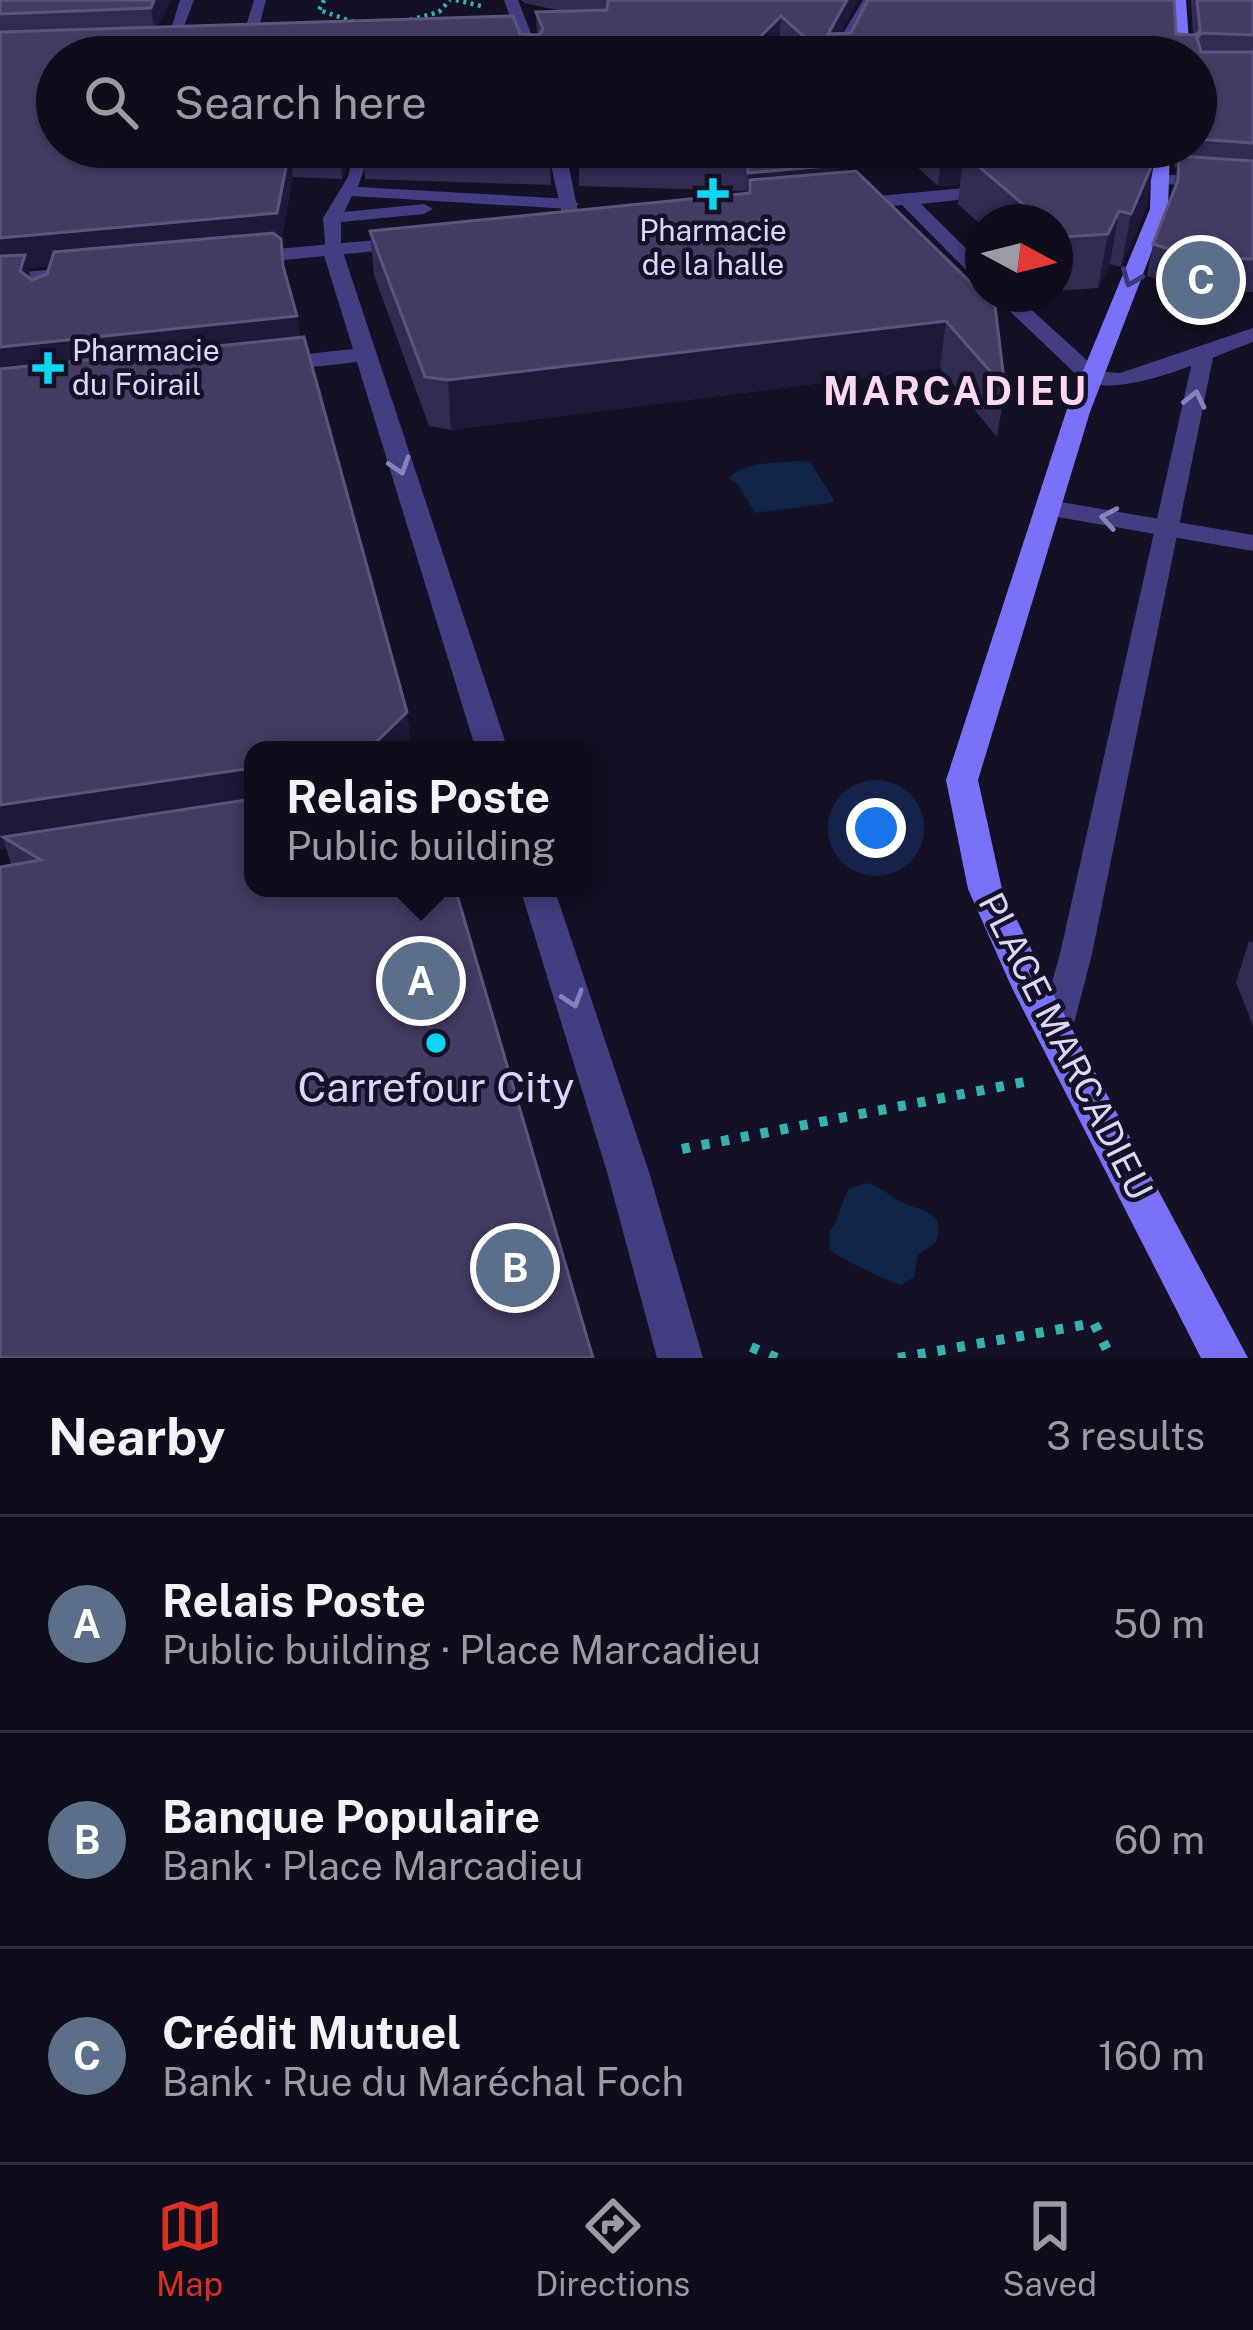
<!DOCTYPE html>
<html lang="en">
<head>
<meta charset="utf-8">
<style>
	body { margin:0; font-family:"Public Sans",sans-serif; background:#181525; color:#f1f3f6 }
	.compass { position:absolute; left:965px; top:204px; width:108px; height:108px; border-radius:50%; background:#0f0c1c; box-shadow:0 3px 9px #0004; rotate:97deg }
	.you { position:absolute; left:876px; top:828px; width:42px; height:42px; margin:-30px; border:9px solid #fff; border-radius:50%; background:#1a73e8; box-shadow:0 0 0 18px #1a73e833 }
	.badge { display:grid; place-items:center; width:78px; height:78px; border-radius:50%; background:#d93025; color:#fff; font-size:39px; font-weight:700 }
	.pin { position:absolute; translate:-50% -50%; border:6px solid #fff; box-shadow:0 3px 12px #0006 }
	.popup { position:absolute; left:244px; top:741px; width:354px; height:156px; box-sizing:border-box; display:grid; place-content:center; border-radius:24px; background:#0f0c1c; filter:drop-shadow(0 3px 9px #0005); font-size:39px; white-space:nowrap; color:#9b9ba3 }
	.popup b { font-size:45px; color:#f1f3f6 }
	.popup::after { content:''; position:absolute; left:50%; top:100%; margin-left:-24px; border:24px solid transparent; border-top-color:#0f0c1c }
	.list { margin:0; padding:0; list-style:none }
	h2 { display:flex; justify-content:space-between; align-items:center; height:156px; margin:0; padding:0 48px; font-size:51px }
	h2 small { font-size:39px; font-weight:400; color:#9b9ba3 }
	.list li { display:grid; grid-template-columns:78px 1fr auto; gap:36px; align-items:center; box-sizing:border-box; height:216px; padding:0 48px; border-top:3px solid #2f2c3b }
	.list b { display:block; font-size:45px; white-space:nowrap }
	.list p { margin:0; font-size:39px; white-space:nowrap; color:#9b9ba3 }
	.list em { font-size:39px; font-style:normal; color:#9b9ba3 }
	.icon { flex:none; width:66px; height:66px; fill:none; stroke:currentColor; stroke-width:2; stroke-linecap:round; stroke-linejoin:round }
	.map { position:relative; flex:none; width:1253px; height:1358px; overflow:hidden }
	.search { position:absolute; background:#0f0c1c; box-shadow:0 3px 9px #0004; left:36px; right:36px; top:36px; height:132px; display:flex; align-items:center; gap:30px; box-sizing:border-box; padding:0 42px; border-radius:66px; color:#9b9ba3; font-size:45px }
	.sheet { height:804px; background:#0f0c1c }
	nav { display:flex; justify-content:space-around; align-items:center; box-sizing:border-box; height:168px; border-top:3px solid #2f2c3b; background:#0f0c1c; font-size:33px; color:#9b9ba3 }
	nav a { display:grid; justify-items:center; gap:6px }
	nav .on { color:#d93025 }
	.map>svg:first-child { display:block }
	.water { fill:#112548 }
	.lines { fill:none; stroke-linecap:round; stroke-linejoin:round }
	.path-far1 { stroke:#36b1ad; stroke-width:4.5; stroke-dasharray:3 4.5; stroke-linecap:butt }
	.path { stroke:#36b1ad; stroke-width:10; stroke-dasharray:8 12; stroke-linecap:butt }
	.service { fill:#423e81; fill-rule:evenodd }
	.minor { fill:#423e81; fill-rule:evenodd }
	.tertiary { fill:#423e81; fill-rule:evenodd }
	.secondary { fill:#7972f8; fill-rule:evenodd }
	.wall { fill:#332a52; fill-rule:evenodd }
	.shaded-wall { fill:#1f1838 }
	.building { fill:#453c64; stroke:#5c547c; stroke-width:3 }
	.oneway { stroke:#3c3779 }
	.oneway2 { stroke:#8782b9 }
	.poi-dot { fill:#0dd6f2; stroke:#141025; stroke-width:4.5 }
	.labels { text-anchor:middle; stroke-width:9; stroke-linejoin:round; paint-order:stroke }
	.far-poi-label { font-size:30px; fill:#dbd6fd; stroke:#141025 }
	.street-label { font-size:36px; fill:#dbd6fd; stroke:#141025 }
	.far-district-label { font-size:39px; font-weight:bold; letter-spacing:3px; fill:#fdd8ef; stroke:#141025 }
	.near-poi-label { font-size:42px; fill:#dbd6fd; stroke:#141025 }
</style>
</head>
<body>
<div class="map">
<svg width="1253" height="1358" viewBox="0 0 1253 1358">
	<rect width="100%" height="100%" fill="#141025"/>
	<!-- water -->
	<path class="water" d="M 803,461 L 811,463 L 834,500 L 831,503 L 755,513 L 739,486 L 729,478 C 743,461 780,463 803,461 Z
		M 867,1183 C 883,1187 890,1197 903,1203 C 923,1211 947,1212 936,1242 L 918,1255 L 914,1277 L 902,1285 C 891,1283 835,1256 829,1249 L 830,1231 C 844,1211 838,1207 849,1189 Z"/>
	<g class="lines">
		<!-- path-far1 -->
		<path class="path-far1" d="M 324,0 L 319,10 L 354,22
			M 456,0 L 481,6
			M 410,20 L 439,12 L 450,0"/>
		<!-- path -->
		<path class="path" d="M 682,1149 L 1024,1082
			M 751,1347 L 777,1358
			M 898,1358 L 1094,1323 L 1109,1354"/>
		<!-- service -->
		<path class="service" d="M 254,0 L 266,0 L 257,35 L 276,35 L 276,41 L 249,43 L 242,39 Z
			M 355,147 L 371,147 L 358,187 L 571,199 L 579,204 L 571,209 L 352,196 L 344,212 L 424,204 L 433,209 L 424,214 L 341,222 L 341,249 L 326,253 L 323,218 L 348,177 Z
			M 1204,347 L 1214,353 L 1092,954 L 1072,1031 L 1067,1040 L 1055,1044 L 1043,1040 L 1038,1031 L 1060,954 L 1194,353 Z"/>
		<!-- minor -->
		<path class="minor" d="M 180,0 L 194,0 L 178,42 L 166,45 Z
			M 863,0 L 877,0 L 845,57 L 829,57 Z
			M 332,243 L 342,249 L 508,750 L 476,750 L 357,362 L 269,372 L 258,365 L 269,358 L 353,349 L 322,249 Z
			M 1253,328 L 1253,342 C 1216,355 1113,404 1082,378 L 1093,371 L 1120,373 Z
			M 1049,500 L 1253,535 L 1253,551 L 1040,514 L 1036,508 Z
			M 520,888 L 554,888 L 649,1172 L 703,1358 L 657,1358 L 607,1172 Z"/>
		<!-- tertiary -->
		<path class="tertiary" d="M 504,0 L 518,0 L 540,57 L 524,57 Z
			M 547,147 L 565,147 L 582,232 L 565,228 Z
			M 1121,174 L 1253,177 L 1253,187 L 1127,183 L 1121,182 Z
			M 996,185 L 1003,187 L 1003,195 L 921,204 L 983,265 L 983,282 L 976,280 L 902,205 L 847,211 L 838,205 L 847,199 Z
			M 410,237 L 420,243 L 417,247 L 243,264 L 233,258 L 243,252 Z
			M 82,267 L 89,269 L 89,277 L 0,286 L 0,274 Z
			M 992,294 L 1014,294 L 1101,373 L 1101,383 L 1085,383 Z"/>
		<!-- secondary -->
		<path class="secondary" d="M 1172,0 L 1186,0 L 1190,57 L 1174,57 Z
			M 1152,147 L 1170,147 L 1168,209 L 1090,412 L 978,780 L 1002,889 L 1050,988 L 1248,1358 L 1201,1358 L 1012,988 L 968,889 L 946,780 L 1066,412 L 1150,209 Z"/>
	</g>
	<!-- wall -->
	<path class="wall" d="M 0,0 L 170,0 L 158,27 L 537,35 L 536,12 L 561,11 L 524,3 L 521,0 L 858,0 L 840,34 L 1193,35 L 1191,0 L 1253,0 L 1253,292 L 1186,289 L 1147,276 L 1153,244 L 1173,194 L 1177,168 L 1174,167 L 1173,147 L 1196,147 L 1196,57 L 796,57 L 779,42 L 765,57 L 57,57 L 353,147 L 342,179 L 293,177 L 281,240 L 286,276 L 297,316 L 300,338 L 407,712 L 411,750 L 253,750 L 253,888 L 11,865 L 6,848 L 0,849 ZM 50,266 L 47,274 L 32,280 L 30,278 L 28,268 Z
		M 569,147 L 820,147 L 838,165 L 838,173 L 1005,388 L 997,437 L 940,368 L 451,430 L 429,426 L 374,275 L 370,231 L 747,194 L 747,191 L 579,186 L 579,164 L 574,166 Z
		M 895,147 L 1155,147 L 1146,208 L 1121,267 L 1110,264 L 1098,288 L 1055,291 L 1055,222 L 983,222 L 983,227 L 958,204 L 960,184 L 938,186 Z
		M 362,149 L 550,155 L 551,185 L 365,179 Z
		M 1249,941 L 1253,942 L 1253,1026 L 1236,982 Z"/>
	<!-- shaded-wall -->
	<path class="shaded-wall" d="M 154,0 L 170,0 L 155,34 L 151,8 Z
		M 847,0 L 858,0 L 827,57 L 828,34 Z
		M 781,16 L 779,42 L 765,57 L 740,57 Z
		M 290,147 L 293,177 L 281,240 L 287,299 L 281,244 L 28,268 L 33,288 L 0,271 L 0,238 Z
		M 339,147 L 353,147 L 342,179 L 339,149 Z
		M 574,147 L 621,147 L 578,156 L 579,164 L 574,166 Z
		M 964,154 L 960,184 L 938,186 L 941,156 Z
		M 1155,158 L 1146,208 L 1121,267 L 1131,214 Z
		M 838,165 L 836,195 L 750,180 L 749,203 L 747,203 L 748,173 Z
		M 1119,211 L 1110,264 L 1098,288 L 1108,234 Z
		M 297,316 L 302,350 L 0,382 L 0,347 Z
		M 946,321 L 940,368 L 451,430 L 448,380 Z
		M 407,712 L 411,750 L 368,750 Z
		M 245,769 L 252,812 L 3,837 L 6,848 L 0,849 L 0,805 Z"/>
	<!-- building -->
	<path class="building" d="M 0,0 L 154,0 L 151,8 L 0,14 Z
		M 608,0 L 847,0 L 828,34 L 851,33 L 868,0 L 1174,0 L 1176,34 L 1195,35 L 1200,31 L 1197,0 L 1253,0 L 1253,35 L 1201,33 L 1197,38 L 1201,52 L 1253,52 L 1253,143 L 1196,139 L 1196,57 L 827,57 L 781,16 L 740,57 L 57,57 L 57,147 L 339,147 L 339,149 L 290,147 L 277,213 L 0,238 L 0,32 L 513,16 L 520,34 L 539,35 L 543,29 L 536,12 L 607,10 Z
		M 363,147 L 548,147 L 550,155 L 362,149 Z
		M 600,147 L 820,147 L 838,165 L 748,173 L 748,161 L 578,156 Z
		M 931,147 L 1044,147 L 941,156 Z
		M 1044,147 L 1155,147 L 1155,158 L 1131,214 L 1119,211 L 1108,234 L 1062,237 L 1055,231 L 1055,222 L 1044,222 L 964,154 Z
		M 1179,156 L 1253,161 L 1253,259 L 1193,257 L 1153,244 L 1178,180 Z
		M 856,171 L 995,306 L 1005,388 L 946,321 L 448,380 L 425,377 L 370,231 L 750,193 L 750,180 Z
		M 273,233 L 281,239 L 283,266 L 297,316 L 0,347 L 0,256 L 25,255 L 20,271 L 32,280 L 47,274 L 54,252 Z
		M 304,337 L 407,712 L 368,750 L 253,750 L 253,888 L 455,888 L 593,1358 L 0,1358 L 0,867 L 41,860 L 3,837 L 246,800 L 250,774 L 245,769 L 0,805 L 0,369 Z"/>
	<!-- one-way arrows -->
	<defs><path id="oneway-chevron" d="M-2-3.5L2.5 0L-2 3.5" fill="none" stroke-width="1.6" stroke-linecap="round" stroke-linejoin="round" transform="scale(3)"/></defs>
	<use class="oneway" href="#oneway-chevron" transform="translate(1131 278) rotate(112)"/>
	<g class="oneway2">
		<use href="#oneway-chevron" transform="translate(1195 399) rotate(-77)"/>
		<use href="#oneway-chevron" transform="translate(400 466) rotate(72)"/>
		<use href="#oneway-chevron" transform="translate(1109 518) rotate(-170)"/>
		<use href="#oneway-chevron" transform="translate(573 999) rotate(72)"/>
	</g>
	<!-- markers -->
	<g class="poi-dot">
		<path d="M707 176h12v12h12v12h-12v12h-12v-12h-12v-12h12z"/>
		<path d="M42 350h12v12h12v12h-12v12h-12v-12h-12v-12h12z"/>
		<circle cx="436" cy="1043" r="12"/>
	</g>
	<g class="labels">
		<!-- far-poi labels -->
		<g class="far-poi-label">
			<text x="713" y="241">Pharmacie<tspan x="713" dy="34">de la halle</tspan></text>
			<text x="72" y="361" text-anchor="start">Pharmacie<tspan x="72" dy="34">du Foirail</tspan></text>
		</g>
		<!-- street labels -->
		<g class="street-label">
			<text transform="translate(1066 1046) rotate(63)" y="13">PLACE MARCADIEU</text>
		</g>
		<!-- far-district labels -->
		<g class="far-district-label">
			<text x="956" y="405">MARCADIEU</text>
		</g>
		<!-- near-poi labels -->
		<g class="near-poi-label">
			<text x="436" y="1102">Carrefour City</text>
		</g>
	</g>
</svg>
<svg class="compass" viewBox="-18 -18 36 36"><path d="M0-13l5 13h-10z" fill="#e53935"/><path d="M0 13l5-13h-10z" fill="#9b9ba3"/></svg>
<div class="you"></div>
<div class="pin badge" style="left:421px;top:981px;background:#5c6f8a">A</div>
<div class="popup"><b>Relais Poste</b>Public building</div>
<div class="pin badge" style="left:515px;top:1268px;background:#5c6f8a">B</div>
<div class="pin badge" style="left:1201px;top:280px;background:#5c6f8a">C</div>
<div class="search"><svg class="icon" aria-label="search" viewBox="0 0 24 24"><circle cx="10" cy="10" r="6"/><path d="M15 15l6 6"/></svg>Search here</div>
</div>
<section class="sheet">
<h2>Nearby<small>3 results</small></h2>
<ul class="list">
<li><span class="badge" style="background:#5c6f8a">A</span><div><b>Relais Poste</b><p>Public building · Place Marcadieu</p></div><em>50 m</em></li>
<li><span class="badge" style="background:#5c6f8a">B</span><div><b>Banque Populaire</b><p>Bank · Place Marcadieu</p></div><em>60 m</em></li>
<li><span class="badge" style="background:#5c6f8a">C</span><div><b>Crédit Mutuel</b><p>Bank · Rue du Maréchal Foch</p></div><em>160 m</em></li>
</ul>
</section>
<nav>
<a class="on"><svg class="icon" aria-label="map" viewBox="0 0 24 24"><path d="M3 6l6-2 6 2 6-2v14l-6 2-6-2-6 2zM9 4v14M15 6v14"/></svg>Map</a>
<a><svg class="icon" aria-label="directions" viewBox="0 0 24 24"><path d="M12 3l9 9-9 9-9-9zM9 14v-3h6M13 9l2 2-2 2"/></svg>Directions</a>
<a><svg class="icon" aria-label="saved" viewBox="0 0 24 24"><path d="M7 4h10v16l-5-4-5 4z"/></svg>Saved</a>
</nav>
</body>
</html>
